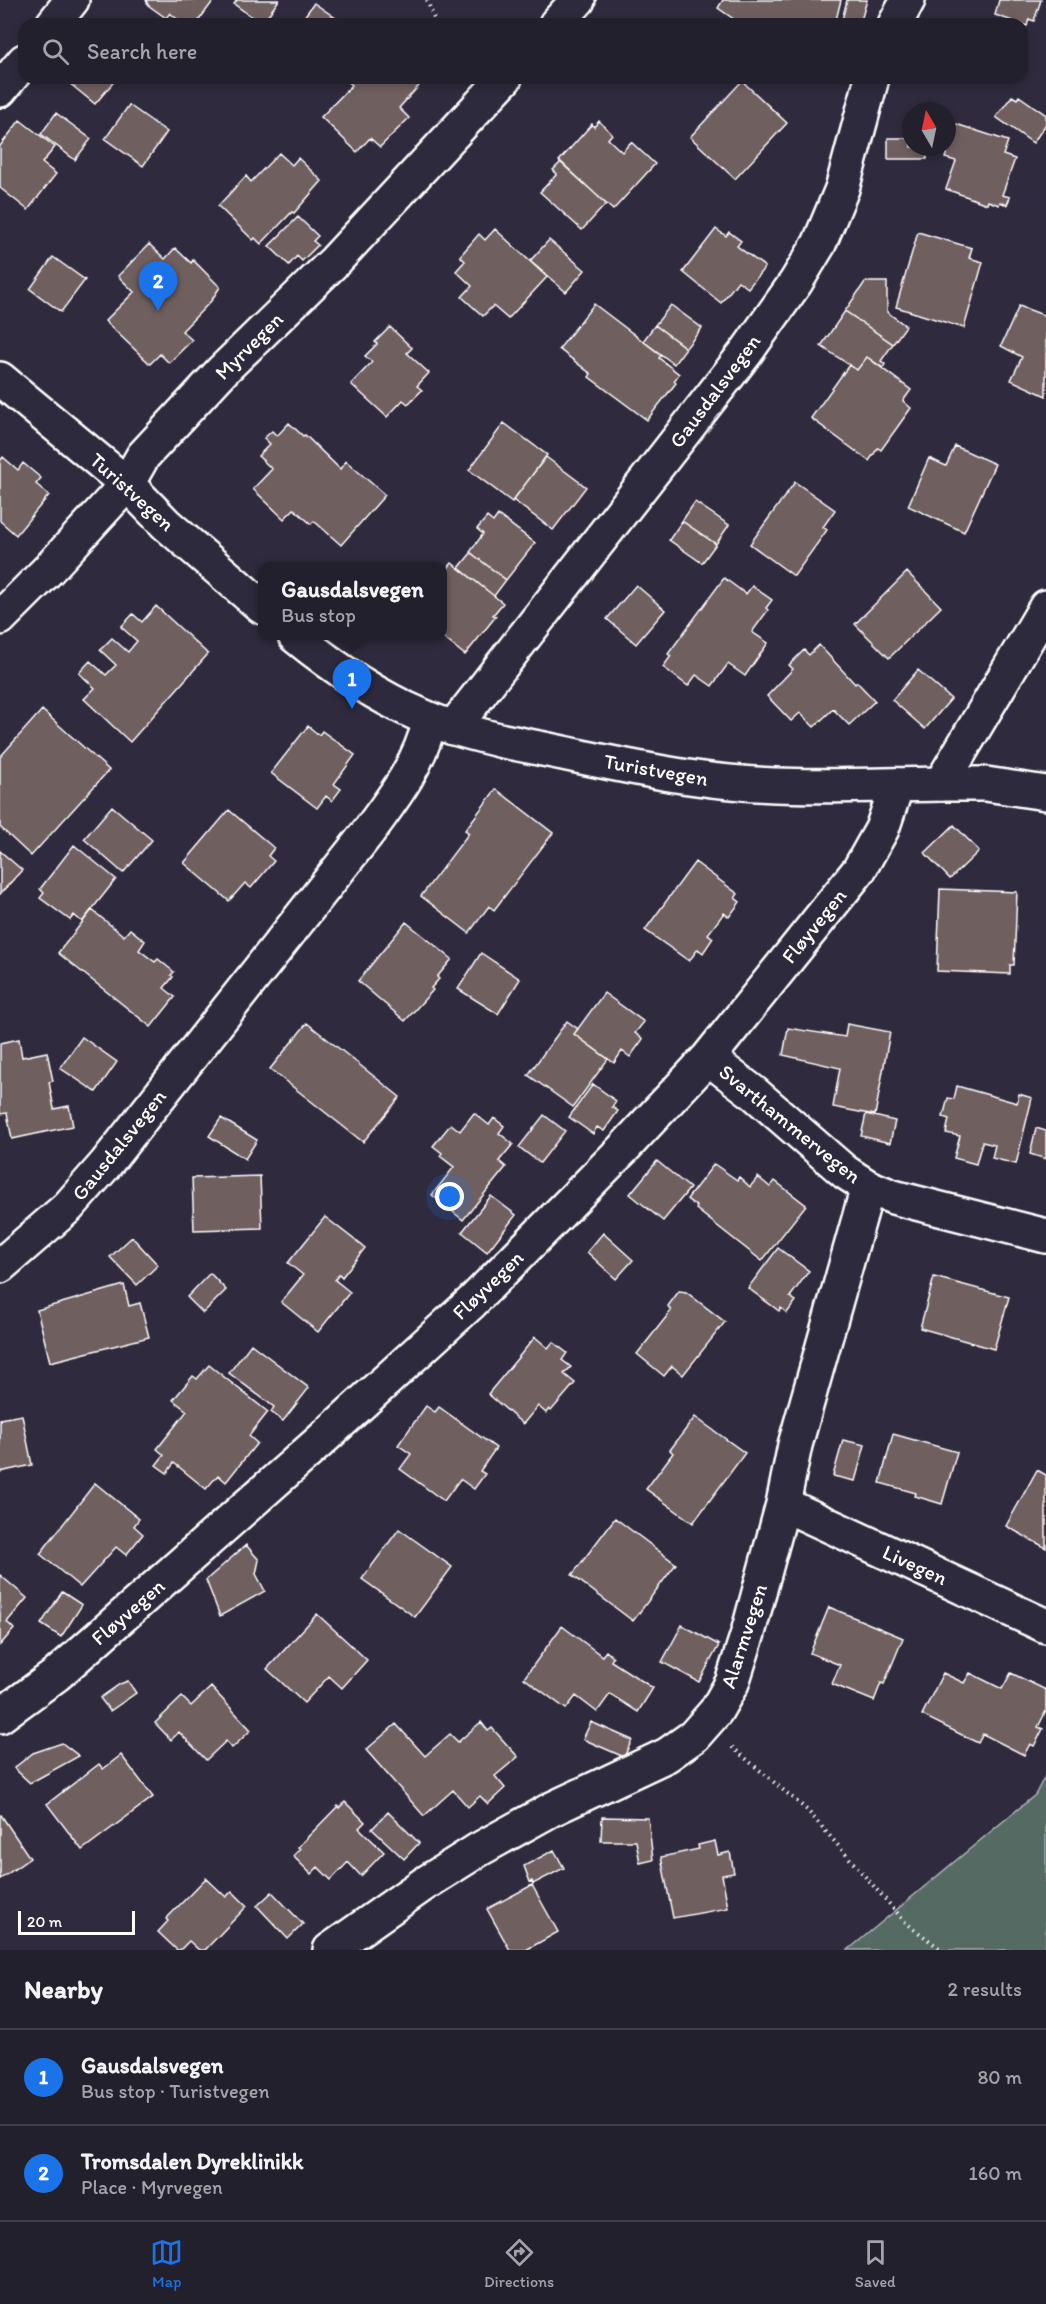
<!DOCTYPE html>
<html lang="en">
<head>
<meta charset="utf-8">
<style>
	body { margin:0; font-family:Itim,sans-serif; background:#2b2836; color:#f1f3f6 }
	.compass { position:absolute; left:902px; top:102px; width:54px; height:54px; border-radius:50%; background:#23202e; box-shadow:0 3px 9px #0003; rotate:351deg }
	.scale { position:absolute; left:18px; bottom:15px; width:117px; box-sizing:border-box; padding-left:6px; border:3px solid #fff; border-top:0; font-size:16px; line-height:21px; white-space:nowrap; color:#fff; -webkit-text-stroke:4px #2f2a3d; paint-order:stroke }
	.you { position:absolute; left:450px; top:1197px; width:21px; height:21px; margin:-15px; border:4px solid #fff; border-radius:50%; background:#1a73e8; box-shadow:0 0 0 9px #1a73e833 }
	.badge { display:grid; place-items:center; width:39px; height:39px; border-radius:50%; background:#1a73e8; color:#fff; font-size:20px; font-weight:700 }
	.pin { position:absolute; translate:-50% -50px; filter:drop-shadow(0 2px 3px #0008) }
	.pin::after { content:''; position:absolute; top:32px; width:21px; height:18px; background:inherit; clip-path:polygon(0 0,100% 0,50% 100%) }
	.popup { position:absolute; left:258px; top:562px; width:189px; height:78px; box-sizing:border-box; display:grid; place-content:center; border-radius:12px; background:#23202e; filter:drop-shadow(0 2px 4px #0005); font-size:20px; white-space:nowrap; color:#a3a3aa }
	.popup b { font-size:22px; color:#f1f3f6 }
	.popup::after { content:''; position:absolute; left:50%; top:100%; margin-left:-12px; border:12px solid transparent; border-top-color:#23202e }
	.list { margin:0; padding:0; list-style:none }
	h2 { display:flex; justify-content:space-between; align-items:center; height:78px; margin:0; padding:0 24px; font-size:26px }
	h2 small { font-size:20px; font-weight:400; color:#a3a3aa }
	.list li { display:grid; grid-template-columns:39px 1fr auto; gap:18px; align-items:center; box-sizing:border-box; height:96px; padding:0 24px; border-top:2px solid #403e4a }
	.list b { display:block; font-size:22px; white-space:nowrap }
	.list p { margin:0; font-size:20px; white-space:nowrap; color:#a3a3aa }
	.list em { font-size:20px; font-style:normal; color:#a3a3aa }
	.icon { flex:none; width:33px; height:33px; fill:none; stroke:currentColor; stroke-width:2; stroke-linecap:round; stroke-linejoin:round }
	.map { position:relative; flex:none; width:1046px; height:1950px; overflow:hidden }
	.search { position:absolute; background:#23202e; box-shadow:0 3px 9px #0003; left:18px; right:18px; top:18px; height:66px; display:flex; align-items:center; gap:15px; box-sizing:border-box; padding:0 21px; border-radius:18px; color:#a3a3aa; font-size:22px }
	.sheet { height:270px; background:#23202e }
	nav { display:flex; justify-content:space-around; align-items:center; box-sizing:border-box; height:84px; border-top:2px solid #403e4a; background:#23202e; font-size:16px; color:#a3a3aa }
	nav a { display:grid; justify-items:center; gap:3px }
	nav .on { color:#1a73e8 }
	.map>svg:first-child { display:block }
	.green { fill:#556a64; stroke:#aab4b2; stroke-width:1.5 }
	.building { fill:#705f5e; stroke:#fff; stroke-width:1.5 }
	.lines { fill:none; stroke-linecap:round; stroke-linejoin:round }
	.minor-casing { stroke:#fff; stroke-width:38 }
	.tertiary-casing { stroke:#fff; stroke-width:38 }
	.path { stroke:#fff; stroke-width:4; stroke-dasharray:1.5 4.5; stroke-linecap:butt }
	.minor { stroke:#2f2a3d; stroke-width:33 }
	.tertiary { stroke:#2f2a3d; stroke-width:33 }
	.labels { text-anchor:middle; stroke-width:5; stroke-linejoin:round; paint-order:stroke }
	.street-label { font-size:21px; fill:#fff; stroke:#2f2a3d }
</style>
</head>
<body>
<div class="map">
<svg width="1046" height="1950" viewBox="0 0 1046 1950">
	<rect width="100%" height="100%" fill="#2f2a3d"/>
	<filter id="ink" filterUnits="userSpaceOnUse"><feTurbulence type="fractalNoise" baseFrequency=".0167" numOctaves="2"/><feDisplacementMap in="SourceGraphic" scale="12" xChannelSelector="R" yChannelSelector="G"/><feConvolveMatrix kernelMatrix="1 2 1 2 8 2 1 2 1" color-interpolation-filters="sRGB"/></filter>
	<g filter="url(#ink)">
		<!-- green -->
		<path class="green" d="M 1046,1774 L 1046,1950 L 848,1950 L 1035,1795 Z"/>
		<!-- building -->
		<path class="building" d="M 146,0 L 214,0 L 199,20 L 203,24 L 183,24 L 170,13 L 166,18 L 148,5 Z
			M 237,0 L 279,0 L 262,24 L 234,4 Z
			M 723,0 L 841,0 L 835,24 L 741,24 L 718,8 Z
			M 847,0 L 867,0 L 860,24 L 841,24 Z
			M 999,0 L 1041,0 L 1034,21 L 1029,19 L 1027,26 L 995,15 Z
			M 314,3 L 340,21 L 338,24 L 299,24 Z
			M 63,78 L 117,78 L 95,104 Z
			M 344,78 L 426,78 L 399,108 L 409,118 L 380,147 L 370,138 L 357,152 L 321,117 L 352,85 Z
			M 742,81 L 787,123 L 735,179 L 690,137 Z
			M 1012,96 L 1017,99 L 1019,96 L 1046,115 L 1046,124 L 1033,143 L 996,117 Z
			M 129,105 L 167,132 L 143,166 L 105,139 Z
			M 56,113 L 91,139 L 75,160 L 41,134 Z
			M 20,120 L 55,147 L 42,163 L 56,174 L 28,210 L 0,188 L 0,146 Z
			M 599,121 L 612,134 L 608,139 L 622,152 L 631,142 L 655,164 L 613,210 L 559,161 L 592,124 L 594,127 Z
			M 956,124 L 1008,141 L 1003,155 L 1015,159 L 1002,195 L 1010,197 L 1007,205 L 1000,202 L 999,205 L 988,201 L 987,204 L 946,189 L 956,161 L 945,158 Z
			M 888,138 L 911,138 L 911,147 L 927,147 L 927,159 L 888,159 Z
			M 279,153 L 292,165 L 298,158 L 322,181 L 294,213 L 292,212 L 261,244 L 255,238 L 253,240 L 218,206 L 246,176 L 251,182 Z
			M 561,162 L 606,204 L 582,230 L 540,192 L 557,174 L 553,170 Z
			M 298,217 L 318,236 L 313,241 L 318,245 L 302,261 L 297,256 L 289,265 L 269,246 Z
			M 495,229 L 547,277 L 508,319 L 493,306 L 483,316 L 462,297 L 472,286 L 456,271 L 465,261 L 460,256 L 479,234 L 485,240 Z
			M 716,229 L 726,236 L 729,232 L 741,241 L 737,246 L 765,267 L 748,288 L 738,281 L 721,303 L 683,272 Z
			M 918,232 L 972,248 L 969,258 L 983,262 L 964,328 L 896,307 Z
			M 549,240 L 585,270 L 566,292 L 530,261 Z
			M 149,244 L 165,259 L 175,248 L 191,263 L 193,260 L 220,287 L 211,301 L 182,331 L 192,340 L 169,363 L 160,354 L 150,364 L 105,321 L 134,292 L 118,276 Z
			M 53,257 L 85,280 L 61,312 L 30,289 Z
			M 865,282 L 887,282 L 887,312 L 906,326 L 893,344 L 845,311 Z
			M 594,304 L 661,355 L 659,358 L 679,374 L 674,381 L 676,383 L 647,420 L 589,377 L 591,374 L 559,349 Z
			M 671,305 L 702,328 L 686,348 L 655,325 Z
			M 1019,306 L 1046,316 L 1046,396 L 1011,380 L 1022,357 L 1001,346 Z
			M 845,311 L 893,344 L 881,361 L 885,364 L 883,368 L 867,357 L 857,370 L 821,346 Z
			M 655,325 L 686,348 L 674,364 L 643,341 Z
			M 390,327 L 412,348 L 407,353 L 429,373 L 417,386 L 422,390 L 408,404 L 403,400 L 387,417 L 351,384 L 372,362 L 365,356 L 377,344 L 375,342 Z
			M 867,357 L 911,390 L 903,401 L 911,408 L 881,450 L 878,448 L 869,461 L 811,418 L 849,365 L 857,370 Z
			M 289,423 L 303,436 L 305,435 L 340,469 L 346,461 L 385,495 L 341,545 L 314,521 L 311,524 L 294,509 L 284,519 L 253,489 L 272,469 L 258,456 L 270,444 L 264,438 L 272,431 L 277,436 Z
			M 504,423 L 547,455 L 512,502 L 469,470 Z
			M 955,446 L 995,464 L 964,532 L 908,506 L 929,458 L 946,466 Z
			M 3,457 L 18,470 L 23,463 L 41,478 L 36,484 L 49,495 L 16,535 L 0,521 L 0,461 Z
			M 546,457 L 586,487 L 553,530 L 513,500 Z
			M 795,482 L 835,510 L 823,527 L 827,530 L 794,576 L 750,544 Z
			M 695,502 L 729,525 L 716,544 L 682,521 Z
			M 498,515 L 535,543 L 506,580 L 470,552 L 483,534 L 477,529 L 487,517 L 493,522 Z
			M 682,521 L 716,544 L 702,563 L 669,540 Z
			M 471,553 L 506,580 L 494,596 L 459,568 Z
			M 452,563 L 503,603 L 493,615 L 496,616 L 465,655 L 441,636 L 442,575 Z
			M 907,572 L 941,607 L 889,658 L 855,624 Z
			M 724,578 L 746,594 L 752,586 L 772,600 L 766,608 L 768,610 L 752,632 L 768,643 L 745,676 L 728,664 L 712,686 L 696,675 L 688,686 L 663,667 L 671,656 L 668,654 Z
			M 636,585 L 665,610 L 636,644 L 607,619 Z
			M 156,606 L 208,654 L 130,742 L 84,699 L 95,688 L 79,673 L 90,661 L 106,675 L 116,665 L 100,650 L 112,638 L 128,652 L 137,641 L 121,627 L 133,614 L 142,622 Z
			M 819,645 L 855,684 L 857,682 L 875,701 L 849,725 L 833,709 L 814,727 L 800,713 L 791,721 L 767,696 L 793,669 L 789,665 L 804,650 L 809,655 Z
			M 918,670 L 951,699 L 925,729 L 892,700 Z
			M 42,710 L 109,770 L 31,856 L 0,827 L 0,757 Z
			M 308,726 L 319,735 L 322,731 L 355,755 L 334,784 L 341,789 L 332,801 L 326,796 L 317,808 L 271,773 Z
			M 496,789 L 553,833 L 494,910 L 489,906 L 469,933 L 421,896 L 469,833 L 465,830 Z
			M 112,806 L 152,840 L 123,873 L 84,839 Z
			M 229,810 L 274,848 L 268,856 L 274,861 L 251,888 L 245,883 L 229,901 L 184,863 Z
			M 954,825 L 979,851 L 950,879 L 925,853 Z
			M 74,845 L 116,879 L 82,922 L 74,915 L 70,920 L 40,898 L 44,893 L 40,889 Z
			M 0,851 L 22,870 L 0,894 Z
			M 695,862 L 738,894 L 735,898 L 740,902 L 729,917 L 724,913 L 708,934 L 713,938 L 703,953 L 698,949 L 689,961 L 645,930 Z
			M 940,889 L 1017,892 L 1014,965 L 1010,965 L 1010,974 L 937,971 Z
			M 92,910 L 124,936 L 130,929 L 145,941 L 139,950 L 155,962 L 158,959 L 174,972 L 171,975 L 173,977 L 164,988 L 175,997 L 151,1027 L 58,953 Z
			M 406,922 L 452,959 L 437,977 L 439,979 L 431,988 L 433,990 L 405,1021 L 358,981 Z
			M 481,953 L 520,979 L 498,1014 L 458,989 Z
			M 604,993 L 644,1022 L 635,1033 L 643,1039 L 630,1057 L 622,1051 L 614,1063 L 574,1034 Z
			M 567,1021 L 578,1029 L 574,1034 L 608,1059 L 573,1107 L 528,1075 Z
			M 307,1023 L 400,1097 L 363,1142 L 270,1069 Z
			M 847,1024 L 890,1032 L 875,1115 L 833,1107 L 840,1068 L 783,1055 L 788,1028 L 845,1037 Z
			M 82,1037 L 117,1062 L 96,1092 L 60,1068 Z
			M 19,1039 L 22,1057 L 47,1052 L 53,1081 L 49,1082 L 54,1109 L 69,1106 L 73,1126 L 12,1139 L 7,1113 L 0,1114 L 0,1043 Z
			M 593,1084 L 616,1101 L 612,1107 L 618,1111 L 604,1131 L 597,1127 L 593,1134 L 569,1117 Z
			M 957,1086 L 1017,1103 L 1019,1094 L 1032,1098 L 1016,1164 L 992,1158 L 995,1145 L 982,1142 L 976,1164 L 954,1158 L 960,1136 L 946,1133 L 949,1119 L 943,1117 L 948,1098 L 954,1099 Z
			M 474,1113 L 489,1125 L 494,1118 L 504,1126 L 499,1133 L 513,1144 L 499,1161 L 506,1167 L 463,1220 L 432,1195 L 454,1167 L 440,1156 L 442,1153 L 433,1146 L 451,1124 L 460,1131 Z
			M 866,1114 L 895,1121 L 890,1143 L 861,1136 Z
			M 544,1115 L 565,1131 L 540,1163 L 519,1147 Z
			M 221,1118 L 257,1140 L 245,1159 L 209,1136 Z
			M 1036,1128 L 1046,1131 L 1046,1159 L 1030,1154 Z
			M 657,1161 L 690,1188 L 663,1221 L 630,1194 Z
			M 714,1164 L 737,1180 L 739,1177 L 750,1187 L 758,1177 L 770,1187 L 775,1181 L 806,1205 L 762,1261 L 696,1209 L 697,1207 L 687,1199 Z
			M 260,1176 L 262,1228 L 194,1230 L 192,1178 Z
			M 491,1196 L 516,1215 L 487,1252 L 462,1232 Z
			M 325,1217 L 365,1248 L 342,1277 L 339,1274 L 335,1280 L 350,1292 L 318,1332 L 281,1302 L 303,1275 L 288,1263 Z
			M 603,1233 L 633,1260 L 616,1279 L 587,1252 Z
			M 132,1237 L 158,1265 L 137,1285 L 110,1257 Z
			M 778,1248 L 809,1271 L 790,1297 L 796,1301 L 787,1313 L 781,1308 L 779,1311 L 748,1288 Z
			M 210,1273 L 226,1290 L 203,1313 L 187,1297 Z
			M 934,1277 L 1009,1297 L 994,1349 L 920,1328 Z
			M 124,1285 L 129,1306 L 140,1303 L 149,1337 L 50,1362 L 37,1310 Z
			M 679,1291 L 686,1292 L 725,1322 L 683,1375 L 672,1366 L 664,1376 L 637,1354 L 671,1311 L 668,1306 Z
			M 535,1337 L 548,1348 L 553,1342 L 567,1353 L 562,1360 L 571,1367 L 564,1374 L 575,1383 L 551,1411 L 549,1409 L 546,1413 L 538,1406 L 523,1424 L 488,1394 Z
			M 251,1344 L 309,1388 L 283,1421 L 271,1412 L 274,1407 L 229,1373 Z
			M 209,1365 L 268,1412 L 249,1436 L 257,1443 L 226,1482 L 218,1475 L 206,1489 L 174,1463 L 167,1473 L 156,1465 L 164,1455 L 157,1449 L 187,1411 L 173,1400 L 193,1376 L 197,1379 Z
			M 426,1406 L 435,1412 L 439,1407 L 496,1448 L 480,1471 L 485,1474 L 474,1489 L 460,1479 L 444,1501 L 400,1469 L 411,1454 L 398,1445 Z
			M 22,1415 L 32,1465 L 0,1472 L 0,1419 Z
			M 695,1417 L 745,1453 L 693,1523 L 646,1489 L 673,1453 L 670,1450 Z
			M 893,1434 L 957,1452 L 942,1504 L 915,1496 L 916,1493 L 880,1483 Z
			M 843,1440 L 865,1445 L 855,1481 L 833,1476 Z
			M 1037,1470 L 1046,1475 L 1046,1548 L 1006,1526 Z
			M 95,1483 L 139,1519 L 134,1526 L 143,1534 L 126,1555 L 116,1547 L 80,1587 L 40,1554 Z
			M 615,1518 L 676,1564 L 633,1621 L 572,1575 Z
			M 399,1529 L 452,1567 L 415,1617 L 362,1579 Z
			M 246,1545 L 259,1560 L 256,1574 L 265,1591 L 220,1616 L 206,1580 Z
			M 0,1575 L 27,1598 L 7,1622 L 14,1629 L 0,1645 Z
			M 62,1592 L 82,1605 L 61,1637 L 41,1624 Z
			M 829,1607 L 903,1638 L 884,1684 L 881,1683 L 874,1701 L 832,1684 L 840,1665 L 810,1653 Z
			M 317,1614 L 367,1660 L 342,1688 L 329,1676 L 304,1703 L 267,1669 Z
			M 682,1625 L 719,1645 L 699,1682 L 662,1662 Z
			M 562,1626 L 602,1656 L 606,1651 L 613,1657 L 611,1661 L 653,1688 L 638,1712 L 610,1694 L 597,1712 L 576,1696 L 566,1709 L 524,1678 Z
			M 943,1673 L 964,1683 L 970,1673 L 1002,1689 L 1011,1673 L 1046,1690 L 1046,1711 L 1038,1727 L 1043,1729 L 1034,1746 L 1030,1744 L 1024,1755 L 983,1734 L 978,1743 L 922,1715 Z
			M 128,1681 L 136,1693 L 110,1711 L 100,1698 L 120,1684 Z
			M 211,1687 L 251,1730 L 232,1748 L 226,1741 L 206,1760 L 179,1732 L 171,1740 L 155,1723 L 182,1697 L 191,1706 Z
			M 481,1722 L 488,1731 L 492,1728 L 518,1757 L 495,1776 L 505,1788 L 488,1804 L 480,1796 L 468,1807 L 453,1790 L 424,1816 L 366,1750 L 396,1724 L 425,1756 L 450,1734 L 458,1742 Z
			M 591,1722 L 632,1740 L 624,1757 L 583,1739 Z
			M 62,1743 L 79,1756 L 30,1783 L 14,1768 L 33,1753 Z
			M 121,1755 L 153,1797 L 82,1850 L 47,1804 L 99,1764 L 103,1769 Z
			M 345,1802 L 365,1822 L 359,1828 L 384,1852 L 361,1876 L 348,1862 L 331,1880 L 318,1867 L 311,1874 L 293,1856 L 300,1849 L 298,1847 L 338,1806 L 339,1808 Z
			M 388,1812 L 419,1843 L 404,1859 L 372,1829 Z
			M 1,1815 L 30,1858 L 0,1879 L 0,1816 Z
			M 602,1817 L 648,1818 L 653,1860 L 640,1863 L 636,1841 L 601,1841 Z
			M 715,1841 L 718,1855 L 730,1852 L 734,1873 L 722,1875 L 728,1908 L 673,1918 L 661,1857 L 699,1849 L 698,1845 Z
			M 554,1850 L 564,1868 L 533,1884 L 532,1881 L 530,1882 L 524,1866 Z
			M 206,1878 L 226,1897 L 232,1891 L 247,1906 L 205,1950 L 199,1950 L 189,1941 L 180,1950 L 177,1950 L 158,1932 L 168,1921 L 166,1919 Z
			M 532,1885 L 558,1932 L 526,1950 L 510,1950 L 487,1909 Z
			M 272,1892 L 303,1924 L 288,1939 L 257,1906 Z"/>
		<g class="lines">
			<defs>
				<path id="minor" d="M 53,24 L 72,0
					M 556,24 L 578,0
					M 895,24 L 908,0
					M 0,90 L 24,61
					M 0,618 L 48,570 L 127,484 L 143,456 L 223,370 L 335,261 L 505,78
					M 453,728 L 747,351 L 796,282 L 819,244 L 842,189 L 872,78
					M 941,784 L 1046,607
					M 941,784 L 986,784 L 1046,793
					M 708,1058 L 754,1093 L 845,1172 L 868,1187 L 893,1197 L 1046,1236
					M 0,1266 L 68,1207 L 105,1165 L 369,831 C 395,796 420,763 430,720
					M 783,1504 L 1046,1626
					M 0,1716 L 56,1675 L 318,1443 L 472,1302 L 623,1149 L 708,1058 L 859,870 L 882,829 L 897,785
					M 330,1950 L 424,1884 L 478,1850 L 552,1809 L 667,1755 L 694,1736 L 716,1711 L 732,1683 L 748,1633 L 783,1504 L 795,1445 L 868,1187"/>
				<path id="tertiary" d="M 0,379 L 127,484 L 166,524 L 262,607
					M 295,636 C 332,666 376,696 420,715 C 446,727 475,734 503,741 C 568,753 631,769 696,778 C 778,790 859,785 941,784"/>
			</defs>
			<!-- minor casing -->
			<use href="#minor" class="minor-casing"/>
			<!-- tertiary casing -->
			<use href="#tertiary" class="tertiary-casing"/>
			<!-- path -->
			<path class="path" d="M 427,0 L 436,24
				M 732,1747 L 807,1810 L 906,1923 L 942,1950"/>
			<!-- minor -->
			<use href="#minor" class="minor"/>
			<!-- tertiary -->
			<use href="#tertiary" class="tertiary"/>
		</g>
	</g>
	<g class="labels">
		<!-- street labels -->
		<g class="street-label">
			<text transform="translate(249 346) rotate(-45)" y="7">Myrvegen</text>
			<text transform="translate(715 391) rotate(-53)" y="7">Gausdalsvegen</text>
			<text transform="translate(132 492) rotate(42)" y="7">Turistvegen</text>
			<text transform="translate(656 770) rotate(10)" y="7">Turistvegen</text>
			<text transform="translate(814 926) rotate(-51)" y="7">Fløyvegen</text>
			<text transform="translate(790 1124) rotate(39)" y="7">Svarthammervegen</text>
			<text transform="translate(119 1145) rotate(-51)" y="7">Gausdalsvegen</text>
			<text transform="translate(488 1285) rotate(-44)" y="7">Fløyvegen</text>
			<text transform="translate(915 1565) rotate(25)" y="7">Livegen</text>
			<text transform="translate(128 1612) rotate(-41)" y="7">Fløyvegen</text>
			<text transform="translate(744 1636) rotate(-72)" y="7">Alarmvegen</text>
		</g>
	</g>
</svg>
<svg class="compass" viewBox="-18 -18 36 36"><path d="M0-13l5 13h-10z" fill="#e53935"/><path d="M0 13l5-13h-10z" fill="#a3a3aa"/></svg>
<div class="scale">20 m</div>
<div class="you"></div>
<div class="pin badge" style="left:352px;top:709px">1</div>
<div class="popup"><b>Gausdalsvegen</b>Bus stop</div>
<div class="pin badge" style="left:158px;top:311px">2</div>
<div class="search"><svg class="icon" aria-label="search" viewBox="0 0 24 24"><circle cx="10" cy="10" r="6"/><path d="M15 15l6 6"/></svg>Search here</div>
</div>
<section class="sheet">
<h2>Nearby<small>2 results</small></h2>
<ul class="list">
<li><span class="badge">1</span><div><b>Gausdalsvegen</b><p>Bus stop · Turistvegen</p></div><em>80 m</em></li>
<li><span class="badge">2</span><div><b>Tromsdalen Dyreklinikk</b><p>Place · Myrvegen</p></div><em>160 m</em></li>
</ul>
</section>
<nav>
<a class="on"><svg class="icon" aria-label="map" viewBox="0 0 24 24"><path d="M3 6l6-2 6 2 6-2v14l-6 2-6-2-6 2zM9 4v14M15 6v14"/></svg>Map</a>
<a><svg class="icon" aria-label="directions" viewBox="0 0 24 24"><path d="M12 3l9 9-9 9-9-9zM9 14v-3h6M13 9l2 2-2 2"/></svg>Directions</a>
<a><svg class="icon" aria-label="saved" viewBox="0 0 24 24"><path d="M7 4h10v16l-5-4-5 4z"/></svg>Saved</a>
</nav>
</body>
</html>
